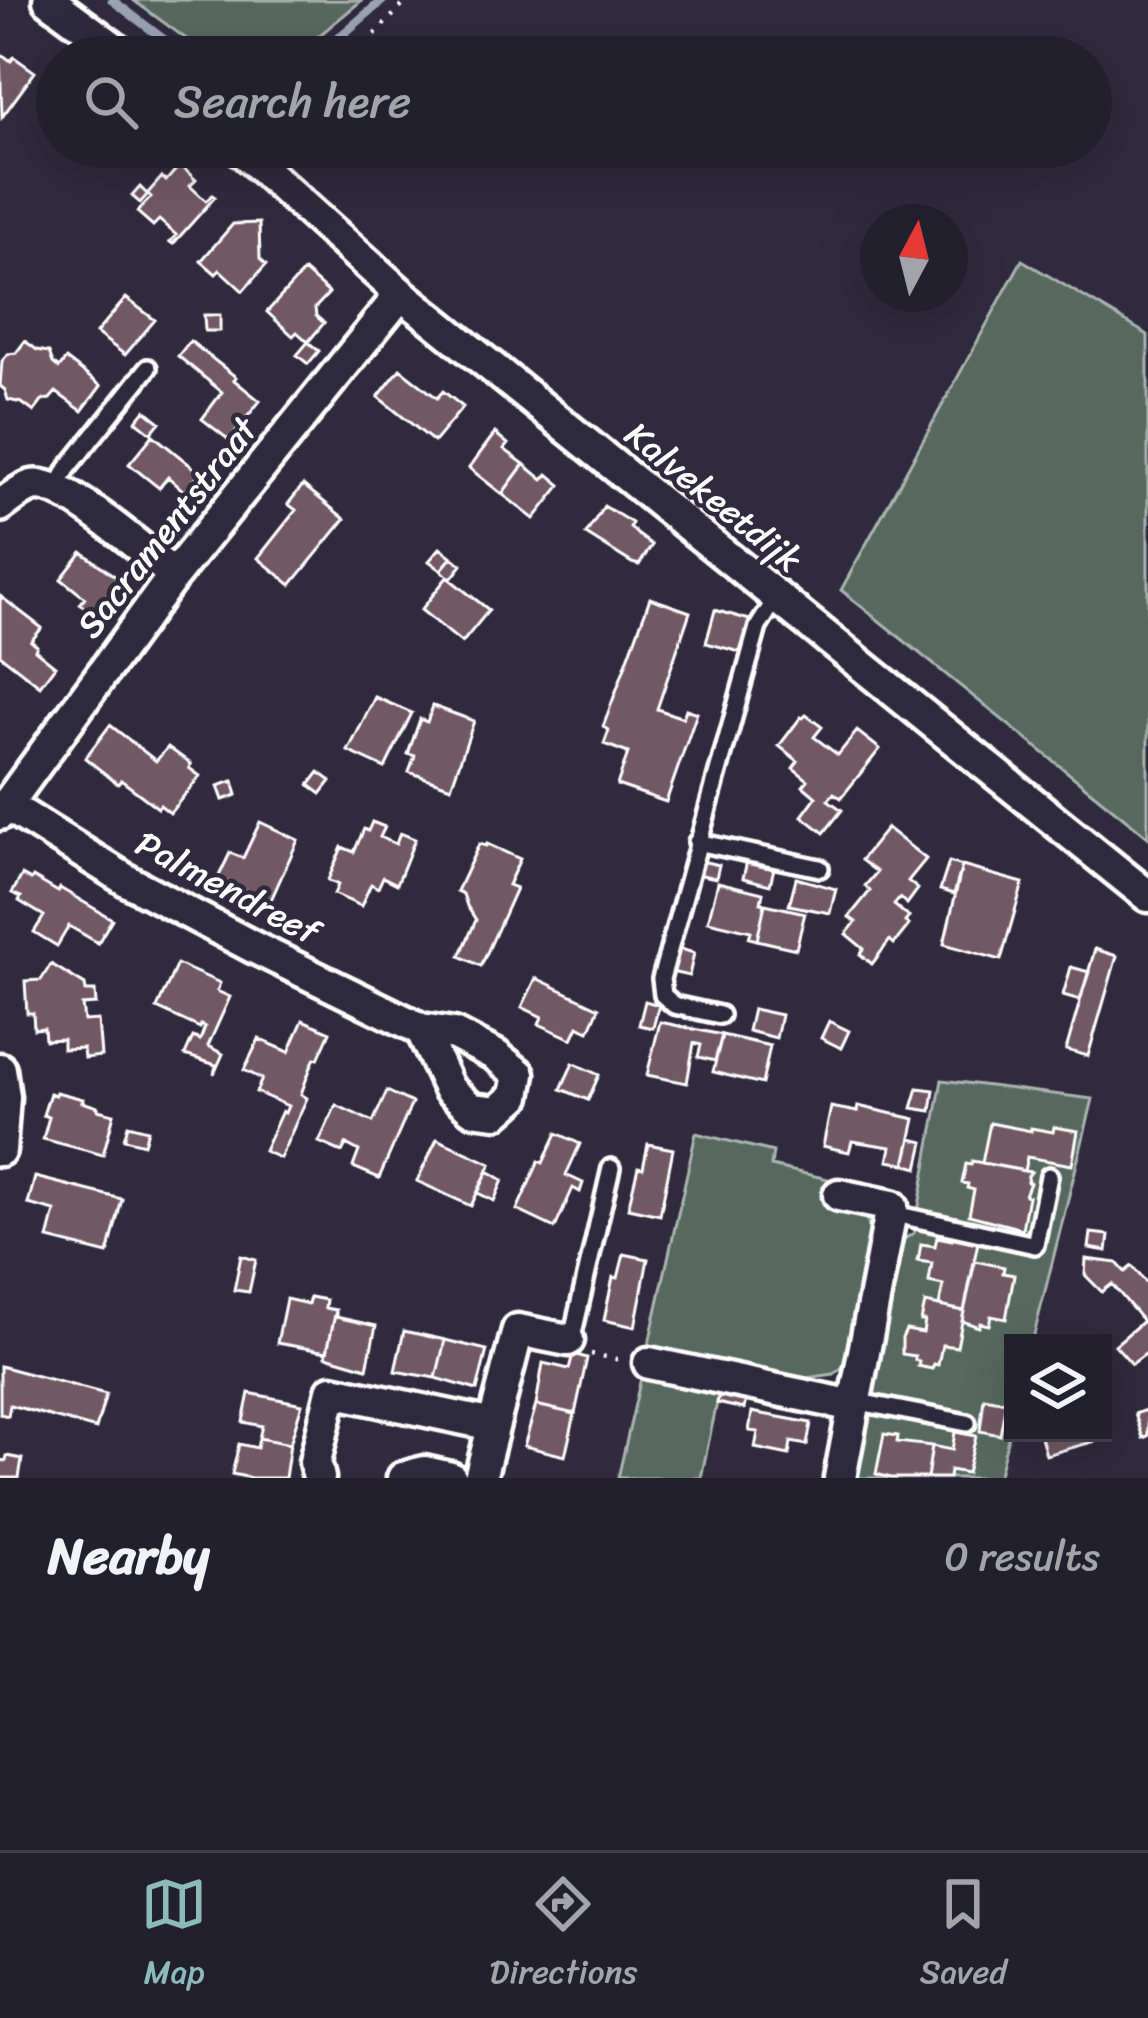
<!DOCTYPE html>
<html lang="en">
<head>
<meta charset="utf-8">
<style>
	body { margin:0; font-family:Sriracha,sans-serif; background:#2f2d3a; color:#f1f3f6 }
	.controls { position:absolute; right:36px; bottom:36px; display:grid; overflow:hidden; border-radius:0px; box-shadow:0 12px 48px #0002 }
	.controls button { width:108px; height:108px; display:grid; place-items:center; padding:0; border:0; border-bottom:3px solid #403e4a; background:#23202e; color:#f1f3f6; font:60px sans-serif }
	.compass { position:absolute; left:860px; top:204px; width:108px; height:108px; border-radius:50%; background:#23202e; box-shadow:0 12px 48px #0002; rotate:7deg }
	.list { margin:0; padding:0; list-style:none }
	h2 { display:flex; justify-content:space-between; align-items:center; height:156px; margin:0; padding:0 48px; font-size:51px }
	h2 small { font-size:39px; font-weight:400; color:#a3a3aa }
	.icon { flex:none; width:66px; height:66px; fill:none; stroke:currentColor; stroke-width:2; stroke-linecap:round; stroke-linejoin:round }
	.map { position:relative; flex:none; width:1148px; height:1478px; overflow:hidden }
	.search { position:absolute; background:#23202e; box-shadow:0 12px 48px #0002; left:36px; right:36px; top:36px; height:132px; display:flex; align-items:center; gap:30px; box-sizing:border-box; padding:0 42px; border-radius:66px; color:#a3a3aa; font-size:45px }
	.sheet { height:372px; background:#23202e }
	nav { display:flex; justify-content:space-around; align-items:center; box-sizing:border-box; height:168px; border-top:3px solid #403e4a; background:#23202e; font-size:33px; color:#a3a3aa }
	nav a { display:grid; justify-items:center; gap:6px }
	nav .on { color:#8bbbb9 }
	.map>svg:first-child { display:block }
	.green { fill:#576860; stroke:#abb4b0; stroke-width:3 }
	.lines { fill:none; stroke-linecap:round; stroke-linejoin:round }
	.stream { stroke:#9aa3b3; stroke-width:9 }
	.building { fill:#715963; stroke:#fff; stroke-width:3 }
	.service-casing { stroke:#fff; stroke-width:24 }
	.minor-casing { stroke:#fff; stroke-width:39 }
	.path { stroke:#fff; stroke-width:4.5; stroke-dasharray:3 9; stroke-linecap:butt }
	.service { stroke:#2f2a3d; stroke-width:15 }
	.minor { stroke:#2f2a3d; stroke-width:30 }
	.labels { text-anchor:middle; stroke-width:9; stroke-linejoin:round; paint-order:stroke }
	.street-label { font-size:36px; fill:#fff; stroke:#2f2a3d }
</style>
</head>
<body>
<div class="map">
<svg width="1148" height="1478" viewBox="0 0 1148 1478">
	<rect width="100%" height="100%" fill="#2f2a3d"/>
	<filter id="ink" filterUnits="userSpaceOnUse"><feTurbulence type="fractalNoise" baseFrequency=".00833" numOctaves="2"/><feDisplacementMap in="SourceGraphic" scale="24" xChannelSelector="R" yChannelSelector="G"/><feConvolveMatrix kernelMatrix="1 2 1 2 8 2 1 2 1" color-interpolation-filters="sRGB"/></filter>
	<g filter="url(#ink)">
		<!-- green -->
		<path class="green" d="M 133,0 L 362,0 L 315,39 L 284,57 L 211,57 Z
			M 1022,260 L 1148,335 L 1148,837 L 841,590 Z
			M 942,1080 L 1093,1099 L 1032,1343 L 1013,1343 L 1013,1418 L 998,1478 L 856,1478 L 901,1241 L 914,1233 Z
			M 696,1133 L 773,1152 L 771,1166 L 837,1181 L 851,1211 L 868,1221 L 870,1238 L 844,1366 L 834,1374 L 806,1378 L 648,1348 Z
			M 643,1369 L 721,1384 L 701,1478 L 618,1478 Z"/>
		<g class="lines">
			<!-- stream -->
			<path class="stream" d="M 112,0 L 187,57
				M 307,57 L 343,34 L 383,0"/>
		</g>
		<!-- building -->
		<path class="building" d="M 0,53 L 11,61 L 14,57 L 35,72 L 2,117 Z
			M 180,165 L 196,180 L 190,186 L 206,201 L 212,195 L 215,197 L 173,244 L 170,242 L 176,235 L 159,220 L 153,226 L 137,212 L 151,197 L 148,194 L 140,203 L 132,196 L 140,187 L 147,194 L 162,177 L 166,181 Z
			M 259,223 L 260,259 L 266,265 L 243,291 L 220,270 L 216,274 L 201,261 L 233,224 Z
			M 304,271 L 329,293 L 315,308 L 316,316 L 324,323 L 308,342 L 297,332 L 293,336 L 267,312 Z
			M 126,298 L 155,320 L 125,355 L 96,333 Z
			M 204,315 L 220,315 L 220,331 L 205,331 Z
			M 25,341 L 37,350 L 49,352 L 53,363 L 59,368 L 66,359 L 101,386 L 82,411 L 56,392 L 50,399 L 43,400 L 34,412 L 22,403 L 8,400 L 5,390 L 0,386 L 2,361 L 8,354 L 16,353 Z
			M 190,341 L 236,377 L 234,380 L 260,401 L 229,440 L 202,419 L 222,392 L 178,356 Z
			M 308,342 L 319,351 L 308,364 L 297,355 Z
			M 400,369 L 437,398 L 443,391 L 463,407 L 434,442 L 378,397 Z
			M 145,410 L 160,422 L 151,433 L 136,421 Z
			M 495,433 L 508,444 L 504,449 L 524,464 L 502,494 L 469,468 Z
			M 153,435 L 200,473 L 185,492 L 168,477 L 159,488 L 129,464 Z
			M 524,464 L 543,480 L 548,474 L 561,485 L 534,519 L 502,494 Z
			M 303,485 L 345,519 L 291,585 L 258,558 L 296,510 L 288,504 Z
			M 604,506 L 632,523 L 630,527 L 637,534 L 652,545 L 639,565 L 632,563 L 586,534 Z
			M 440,548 L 452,557 L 441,570 L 429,561 Z
			M 82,552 L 120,580 L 93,614 L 80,604 L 85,598 L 61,579 Z
			M 452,557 L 462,565 L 451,579 L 441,570 Z
			M 447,577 L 489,610 L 462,643 L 421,610 Z
			M 0,596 L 42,628 L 31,641 L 37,646 L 35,650 L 55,666 L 40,686 L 0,655 Z
			M 650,598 L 690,612 L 657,709 L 683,718 L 686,709 L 697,713 L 666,802 L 617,785 L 628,753 L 604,744 L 609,730 L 603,727 Z
			M 715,610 L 750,620 L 740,652 L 706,643 Z
			M 375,697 L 412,713 L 385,768 L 348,751 Z
			M 433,706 L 474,721 L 451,787 L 409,772 L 415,756 L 408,754 L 420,719 L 427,722 Z
			M 806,715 L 822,727 L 814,737 L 838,755 L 857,731 L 880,749 L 841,798 L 834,793 L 828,800 L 842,810 L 824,833 L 802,816 L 816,797 L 803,786 L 808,780 L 793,768 L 798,761 L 779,746 L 801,717 L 803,718 Z
			M 110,725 L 156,761 L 168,747 L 191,764 L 189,768 L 200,776 L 170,813 L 160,805 L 158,808 L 121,780 L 118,784 L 85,758 Z
			M 319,772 L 331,781 L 321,794 L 309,785 Z
			M 233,781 L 237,795 L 223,800 L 218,786 Z
			M 260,822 L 298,840 L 270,902 L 218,878 L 230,853 L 243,858 Z
			M 372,822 L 385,827 L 380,837 L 396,844 L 400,833 L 415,839 L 397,884 L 383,877 L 378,888 L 371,884 L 361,906 L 334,894 L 338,885 L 328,880 L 342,847 L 354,852 L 364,829 L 368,831 Z
			M 887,828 L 926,859 L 908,881 L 918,889 L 907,904 L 900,898 L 894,905 L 909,917 L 905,922 L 909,925 L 894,944 L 890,940 L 872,964 L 860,954 L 864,949 L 846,934 L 856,922 L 849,917 L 870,891 L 865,886 L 877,872 L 861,860 Z
			M 479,844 L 486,846 L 487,844 L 520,859 L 508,885 L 516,888 L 481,966 L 460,956 L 476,920 L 467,906 L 463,894 L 457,891 Z
			M 748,857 L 775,864 L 770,885 L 743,878 Z
			M 701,861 L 719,865 L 716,878 L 697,874 Z
			M 949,862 L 962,866 L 954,894 L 940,890 Z
			M 962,866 L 1023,883 L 1001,960 L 944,944 Z
			M 22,875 L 31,880 L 33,877 L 58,892 L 60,888 L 112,919 L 98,943 L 69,926 L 57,946 L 34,932 L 44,916 L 19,901 L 21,897 L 12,893 Z
			M 796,878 L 836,889 L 830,913 L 789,905 Z
			M 718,882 L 763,893 L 761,903 L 765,904 L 757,940 L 749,938 L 751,931 L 708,921 Z
			M 765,904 L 805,913 L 796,949 L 757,940 Z
			M 677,948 L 694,953 L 689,976 L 671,972 Z
			M 1095,949 L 1117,956 L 1088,1056 L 1066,1050 Z
			M 51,964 L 85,985 L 86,991 L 95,991 L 96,1004 L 82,1005 L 84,1021 L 98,1020 L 101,1056 L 84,1058 L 83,1048 L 63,1049 L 63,1039 L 45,1040 L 44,1028 L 34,1029 L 33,1013 L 27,1013 L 25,981 L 41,980 Z
			M 177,964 L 220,983 L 217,991 L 230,997 L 208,1046 L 223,1054 L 214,1074 L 216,1065 L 185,1055 L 193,1037 L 200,1040 L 205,1027 L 201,1025 L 200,1028 L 157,1008 Z
			M 1071,967 L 1089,972 L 1080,1000 L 1063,995 Z
			M 536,978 L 599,1008 L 589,1031 L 578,1026 L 572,1039 L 539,1024 L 542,1017 L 522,1007 Z
			M 645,1001 L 659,1005 L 653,1028 L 639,1025 Z
			M 753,1009 L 781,1015 L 776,1038 L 748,1031 Z
			M 303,1020 L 330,1032 L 318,1059 L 315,1058 L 312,1064 L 301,1094 L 307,1098 L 280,1158 L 264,1151 L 282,1111 L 285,1113 L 288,1106 L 256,1092 L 262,1079 L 244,1070 L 259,1039 L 289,1052 Z
			M 829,1021 L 849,1031 L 841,1048 L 821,1038 Z
			M 660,1022 L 722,1035 L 715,1061 L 698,1057 L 701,1045 L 694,1043 L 687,1083 L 647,1075 Z
			M 722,1035 L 770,1046 L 762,1084 L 713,1072 Z
			M 573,1063 L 599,1075 L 588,1100 L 561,1089 Z
			M 918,1088 L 934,1090 L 931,1111 L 912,1108 Z
			M 387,1091 L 412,1103 L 379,1178 L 353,1167 L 359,1151 L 346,1144 L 342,1152 L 319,1142 L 336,1105 L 373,1122 Z
			M 56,1092 L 83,1099 L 82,1102 L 98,1107 L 98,1110 L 114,1114 L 103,1155 L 43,1139 L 49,1117 L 43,1115 L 50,1093 L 55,1095 Z
			M 858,1106 L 915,1119 L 905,1164 L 888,1161 L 891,1147 L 852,1141 L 849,1152 L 823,1146 L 831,1107 L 857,1112 Z
			M 990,1123 L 1031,1131 L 1031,1128 L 1053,1132 L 1054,1127 L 1078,1131 L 1072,1165 L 1027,1157 L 1024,1171 L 982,1163 Z
			M 128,1125 L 148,1130 L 144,1144 L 124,1139 Z
			M 557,1133 L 580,1144 L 566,1175 L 583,1183 L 580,1192 L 573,1188 L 555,1228 L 517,1210 L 539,1161 L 543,1163 Z
			M 437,1139 L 491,1164 L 471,1206 L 417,1181 Z
			M 911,1139 L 924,1142 L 918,1168 L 905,1164 Z
			M 648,1144 L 673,1149 L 660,1215 L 628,1208 L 638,1167 L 643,1168 Z
			M 972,1161 L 1031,1172 L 1028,1176 L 1027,1182 L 1030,1183 L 1025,1195 L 1028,1196 L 1022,1229 L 969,1215 L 974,1190 L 967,1188 L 968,1184 L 962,1183 L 966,1164 L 971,1165 Z
			M 488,1171 L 503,1180 L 494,1201 L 478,1193 Z
			M 35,1177 L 122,1199 L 108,1254 L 48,1239 L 55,1211 L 28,1204 Z
			M 953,1233 L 979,1237 L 964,1311 L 939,1306 L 943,1285 L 929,1282 L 932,1263 L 918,1261 L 921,1244 L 935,1246 L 937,1237 L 952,1240 Z
			M 1091,1233 L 1109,1235 L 1107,1251 L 1089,1248 Z
			M 624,1254 L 648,1259 L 635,1327 L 604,1320 L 613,1277 L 618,1278 Z
			M 241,1256 L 256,1260 L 249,1292 L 234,1290 Z
			M 1086,1259 L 1117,1263 L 1125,1272 L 1132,1266 L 1148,1285 L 1148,1352 L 1132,1364 L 1115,1345 L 1143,1321 L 1112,1284 L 1102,1292 L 1085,1275 Z
			M 975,1261 L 1004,1267 L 1003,1273 L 1014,1275 L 1006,1319 L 991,1316 L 989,1325 L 980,1323 L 979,1327 L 962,1321 Z
			M 310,1297 L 326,1300 L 325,1308 L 336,1310 L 327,1352 L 277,1343 L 286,1299 L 308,1304 Z
			M 925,1303 L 964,1311 L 957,1347 L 942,1345 L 938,1365 L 934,1364 L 932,1369 L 918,1366 L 919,1362 L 915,1360 L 915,1356 L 902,1354 L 902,1338 L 906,1330 L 923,1333 L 925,1321 L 921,1321 Z
			M 336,1310 L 336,1317 L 376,1326 L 367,1368 L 326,1356 Z
			M 404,1331 L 445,1340 L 436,1378 L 395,1371 Z
			M 445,1340 L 487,1350 L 477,1390 L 436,1378 Z
			M 573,1354 L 587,1358 L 575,1414 L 536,1405 L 543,1363 L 569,1369 Z
			M 0,1366 L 106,1394 L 96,1429 L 10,1405 L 8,1416 L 0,1414 Z
			M 720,1390 L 747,1395 L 744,1409 L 717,1403 Z
			M 249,1393 L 302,1404 L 290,1444 L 259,1438 L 262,1426 L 243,1422 Z
			M 984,1398 L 1006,1402 L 1000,1435 L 980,1431 Z
			M 536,1405 L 575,1414 L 565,1456 L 524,1446 Z
			M 1148,1409 L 1148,1436 L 1143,1438 L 1135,1414 Z
			M 752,1412 L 811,1423 L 807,1445 L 791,1442 L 789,1455 L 755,1448 L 758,1432 L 749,1431 Z
			M 955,1432 L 976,1436 L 967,1473 L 950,1470 L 949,1478 L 927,1478 L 932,1446 L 952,1450 Z
			M 1040,1433 L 1101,1433 L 1103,1439 L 1046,1455 Z
			M 884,1434 L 898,1436 L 897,1442 L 932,1446 L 927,1478 L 891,1478 L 876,1474 Z
			M 259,1438 L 290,1444 L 285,1478 L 251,1478 L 232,1474 L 239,1444 L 257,1448 Z
			M 7,1456 L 22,1459 L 19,1478 L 0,1478 L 0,1460 L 6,1461 Z"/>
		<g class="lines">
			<defs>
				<path id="service" d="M 57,489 L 67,469 L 148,368
					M 697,842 L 820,868
					M 720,1015 L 674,1005 L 663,995 L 661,979 L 758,627 L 777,597
					M 890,1213 L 1035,1245 L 1049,1176
					M 568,1340 L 574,1329 L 611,1168
					M 854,1401 L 967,1423"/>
				<path id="minor" d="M 49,0 L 126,57
					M 238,147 L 401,294 L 1148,896
					M 0,506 C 10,499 21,489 32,486 C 63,478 147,554 174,575
					M 5,804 L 128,881 L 255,948 L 421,1029 L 454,1034 L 495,1055 L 519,1074 L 515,1096 L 497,1112 L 472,1109 L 449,1089 L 421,1029
					M 0,814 L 174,575 L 401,294
					M 0,1069 L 4,1097 L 0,1150
					M 839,1195 L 892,1206 L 840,1478
					M 649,1363 L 854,1406
					M 319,1478 L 315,1462 L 332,1391 L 493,1425
					M 403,1478 L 424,1472 L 451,1478
					M 480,1478 L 518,1330 L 568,1340"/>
			</defs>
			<!-- service casing -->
			<use href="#service" class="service-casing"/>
			<!-- minor casing -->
			<use href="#minor" class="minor-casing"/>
			<!-- path -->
			<path class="path" d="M 347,57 L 372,37 L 408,0
				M 591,1354 L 621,1360"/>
			<!-- service -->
			<use href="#service" class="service"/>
			<!-- minor -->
			<use href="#minor" class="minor"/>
		</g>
	</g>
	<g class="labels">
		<!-- street labels -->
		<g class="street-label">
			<text transform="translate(714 496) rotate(39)" y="13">Kalvekeetdijk</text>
			<text transform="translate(166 527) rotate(-52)" y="13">Sacramentstraat</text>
			<text transform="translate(228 887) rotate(28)" y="13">Palmendreef</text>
		</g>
	</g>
</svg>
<div class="controls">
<button><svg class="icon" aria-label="layers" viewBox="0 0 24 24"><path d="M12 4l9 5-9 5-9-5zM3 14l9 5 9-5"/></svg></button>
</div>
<svg class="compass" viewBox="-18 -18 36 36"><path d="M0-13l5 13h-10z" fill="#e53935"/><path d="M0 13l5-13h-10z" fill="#a3a3aa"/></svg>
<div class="search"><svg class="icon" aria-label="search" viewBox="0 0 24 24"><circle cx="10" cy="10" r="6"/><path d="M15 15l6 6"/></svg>Search here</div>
</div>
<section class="sheet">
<h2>Nearby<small>0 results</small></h2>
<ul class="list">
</ul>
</section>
<nav>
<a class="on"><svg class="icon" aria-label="map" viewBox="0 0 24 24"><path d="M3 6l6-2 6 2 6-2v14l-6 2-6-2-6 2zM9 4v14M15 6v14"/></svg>Map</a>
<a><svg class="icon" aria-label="directions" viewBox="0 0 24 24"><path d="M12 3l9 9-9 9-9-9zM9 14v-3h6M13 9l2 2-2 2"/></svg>Directions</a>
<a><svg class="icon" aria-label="saved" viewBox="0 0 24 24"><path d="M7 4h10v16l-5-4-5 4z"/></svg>Saved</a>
</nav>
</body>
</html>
